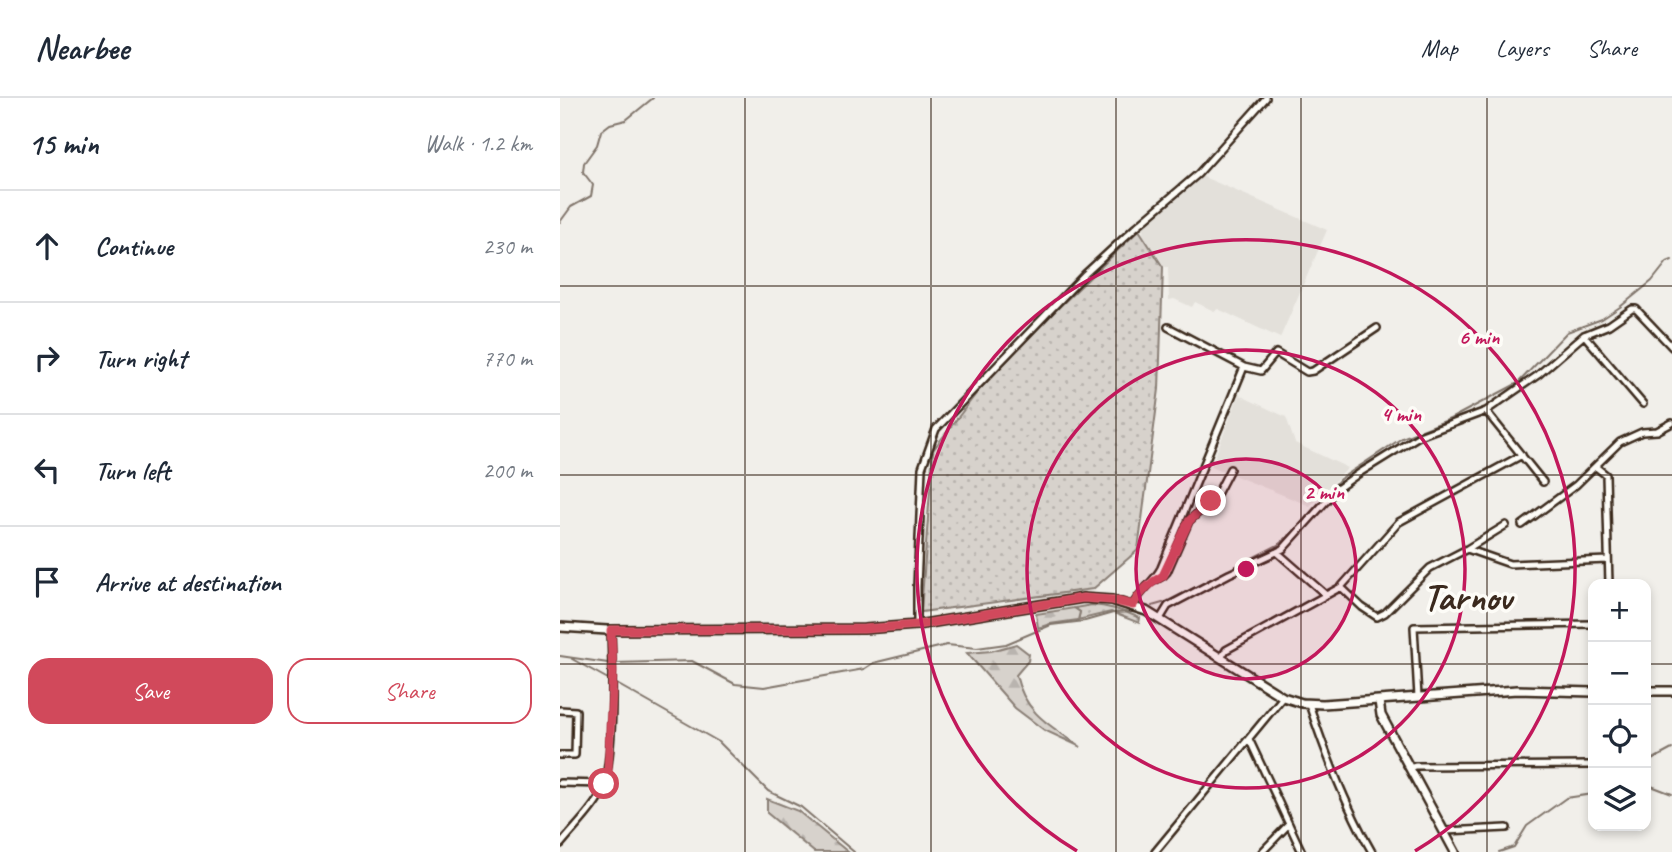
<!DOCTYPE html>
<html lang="en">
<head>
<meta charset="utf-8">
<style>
	body { margin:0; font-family:Caveat,sans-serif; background:#f2f2f3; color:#1f2937 }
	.controls { position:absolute; right:21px; bottom:21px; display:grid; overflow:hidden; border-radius:14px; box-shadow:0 4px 10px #0003 }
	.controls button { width:63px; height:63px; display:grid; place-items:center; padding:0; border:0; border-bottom:2px solid #e0e1e3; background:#fff; color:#1f2937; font:35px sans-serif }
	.stop { position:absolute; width:21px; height:21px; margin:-16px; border:5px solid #d1495b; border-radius:50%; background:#fff }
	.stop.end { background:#d1495b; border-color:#fff; box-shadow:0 2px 7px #0008 }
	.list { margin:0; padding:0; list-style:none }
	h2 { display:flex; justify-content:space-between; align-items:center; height:91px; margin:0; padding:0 28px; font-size:30px }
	h2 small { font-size:23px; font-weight:400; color:#747a83 }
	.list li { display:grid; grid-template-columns:46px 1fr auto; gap:21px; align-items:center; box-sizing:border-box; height:112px; padding:0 28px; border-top:2px solid #e0e1e3 }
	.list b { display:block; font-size:26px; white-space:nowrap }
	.list em { font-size:23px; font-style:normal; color:#747a83 }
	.actions { display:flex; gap:14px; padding:21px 28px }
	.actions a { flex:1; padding:16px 0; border:2px solid #d1495b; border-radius:21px; text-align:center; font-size:24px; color:#d1495b }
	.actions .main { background:#d1495b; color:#fff }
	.icon { flex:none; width:38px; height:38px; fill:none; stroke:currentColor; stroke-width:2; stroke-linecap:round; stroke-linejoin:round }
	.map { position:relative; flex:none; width:1112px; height:754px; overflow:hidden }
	header { display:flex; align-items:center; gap:42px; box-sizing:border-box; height:98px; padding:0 35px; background:#fff; border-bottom:2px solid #e0e1e3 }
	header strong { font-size:33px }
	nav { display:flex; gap:38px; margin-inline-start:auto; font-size:24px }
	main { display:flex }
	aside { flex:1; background:#fff }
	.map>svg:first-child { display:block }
	.built { fill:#e3e0da }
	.grass { fill:url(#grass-dots); stroke:#897e75; stroke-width:2 }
	.forest { fill:url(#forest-firs); stroke:#897e75; stroke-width:2 }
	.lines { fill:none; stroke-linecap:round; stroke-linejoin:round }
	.stream { stroke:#80746b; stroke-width:2 }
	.minor-casing { stroke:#3b2a1e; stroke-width:10 }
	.major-casing { stroke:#3b2a1e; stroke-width:12 }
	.minor { stroke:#fdfcf7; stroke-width:5 }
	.major { stroke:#fdfcf7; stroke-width:7 }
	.route { stroke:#d1495b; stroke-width:9 }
	.grid { fill:none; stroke:#3b2a1e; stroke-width:2; stroke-opacity:0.55 }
	.ring { fill:none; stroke:#c2185b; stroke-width:3.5 }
	.labels { text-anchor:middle; stroke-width:7; stroke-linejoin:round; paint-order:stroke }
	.quarter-label { font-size:38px; font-weight:bold; fill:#3b2a1e; stroke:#fdfcf7 }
	.centre { fill:#c2185b; stroke:#fdfcf7; stroke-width:3.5 }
	.ring-label { font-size:21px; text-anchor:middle; font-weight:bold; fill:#c2185b; stroke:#fdfcf7; stroke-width:7; stroke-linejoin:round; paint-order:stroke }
</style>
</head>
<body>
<header>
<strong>Nearbee</strong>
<nav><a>Map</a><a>Layers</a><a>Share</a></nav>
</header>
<main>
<aside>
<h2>15 min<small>Walk · 1.2 km</small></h2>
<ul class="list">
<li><svg class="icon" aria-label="ahead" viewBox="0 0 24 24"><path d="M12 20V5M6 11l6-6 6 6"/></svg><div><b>Continue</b></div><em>230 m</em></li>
<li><svg class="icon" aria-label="right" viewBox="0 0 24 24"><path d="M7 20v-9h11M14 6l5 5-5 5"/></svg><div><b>Turn right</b></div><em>770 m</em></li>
<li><svg class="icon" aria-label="left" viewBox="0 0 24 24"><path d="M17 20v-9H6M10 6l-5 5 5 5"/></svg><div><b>Turn left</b></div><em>200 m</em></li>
<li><svg class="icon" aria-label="arrive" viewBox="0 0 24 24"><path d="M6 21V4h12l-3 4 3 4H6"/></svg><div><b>Arrive at destination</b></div></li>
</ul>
<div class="actions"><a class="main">Save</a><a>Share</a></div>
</aside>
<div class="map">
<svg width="1112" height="754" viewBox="0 0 1112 754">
	<defs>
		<pattern id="grass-dots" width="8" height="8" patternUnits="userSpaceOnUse" patternTransform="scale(1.75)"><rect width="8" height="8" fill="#d7d2cc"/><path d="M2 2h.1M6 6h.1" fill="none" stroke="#b9b4af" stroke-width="1.8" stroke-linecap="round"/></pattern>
		<pattern id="forest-firs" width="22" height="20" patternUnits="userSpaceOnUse" patternTransform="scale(1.75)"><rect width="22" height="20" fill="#d7d2cc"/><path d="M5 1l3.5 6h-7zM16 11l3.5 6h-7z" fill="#b9b4af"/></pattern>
	</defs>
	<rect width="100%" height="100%" fill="#f1efea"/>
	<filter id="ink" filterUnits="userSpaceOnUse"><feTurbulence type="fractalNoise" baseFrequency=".0143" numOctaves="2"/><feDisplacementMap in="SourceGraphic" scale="14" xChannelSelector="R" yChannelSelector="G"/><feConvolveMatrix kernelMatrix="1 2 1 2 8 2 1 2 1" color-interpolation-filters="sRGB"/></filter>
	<g filter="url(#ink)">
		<!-- built -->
		<path class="built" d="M 639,77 L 767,132 L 720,240 L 658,211 L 654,213 L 635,204 L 632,209 L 614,201 L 609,202 L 608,169 L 605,169 L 583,136 L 584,126 L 609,104 L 614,103 Z
			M 679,297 L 726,319 L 735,345 L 788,370 L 750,408 L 651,368 Z"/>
		<!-- grass -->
		<path class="grass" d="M 579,132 L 603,169 L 599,291 L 578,452 L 533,491 L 361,514 L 373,352 L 419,292 L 492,216 Z
			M 532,507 C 550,508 564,513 580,520 L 579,525 L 551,514 L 518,522 L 520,514 L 514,510 Z"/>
		<!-- forest -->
		<path class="forest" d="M 514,510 L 520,514 L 518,522 L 490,526 L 478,530 L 476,516 Z
			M 456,546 L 469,556 L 468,563 L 456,577 C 465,616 491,628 521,649 L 484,632 L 455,610 L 407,555 L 431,553 Z
			M 207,701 L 238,713 L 288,754 L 254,754 L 207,715 Z"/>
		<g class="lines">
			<!-- stream -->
			<path class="stream" d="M 0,124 L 11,109 L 31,98 L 33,87 L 23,74 L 24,65 L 37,47 L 41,33 L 50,26 L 66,22 L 93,0
				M 592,508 L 606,504 L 718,447 L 733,434 L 780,381 L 842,340 L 890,321 L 958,285 L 1007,234 L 1042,221 L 1060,209 L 1092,183 L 1107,164 L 1112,162
				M 0,558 L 48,565
				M 12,561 L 48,581
				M 55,565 L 132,563 L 175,586 L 204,589 L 304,571 L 313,565 L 387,547 L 417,550 L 446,546 L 491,527 L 525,523 L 553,515 L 575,514
				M 55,585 L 159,644 L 208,693 L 241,709 L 294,754
				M 1086,665 L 1112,651
				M 1086,686 L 1112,696
				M 939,754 L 954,749 L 967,728 L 1006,700 L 1033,696"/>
			<defs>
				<path id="minor" d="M 608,229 L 684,269 L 701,273 L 716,255 L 747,274 L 753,273 L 817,230
					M 1024,237 L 1083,306
					M 926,313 L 983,384
					M 1036,369 L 1046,377 L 1049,486
					M 962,427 L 1016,387 L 1060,344 L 1082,334 L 1097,333 L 1112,325
					M 907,451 L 950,466 L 1048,462
					M 717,454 L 766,497
					M 594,483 L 603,478 L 607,474 L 629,423 L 656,398 L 670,371
					M 781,489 L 802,509 L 817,519 L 825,515 L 870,470 L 907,451 L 946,427
					M 573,507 C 580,493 593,485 601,470 L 684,269
					M 600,521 L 608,508 L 669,476 L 723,451 L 777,391 L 801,374 L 859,338 L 926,313 L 978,277 L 1024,237 L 1049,227 L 1072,211 L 1076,211 L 1112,249
					M 357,527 L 357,489 L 362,370 L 376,331 L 525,176 L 577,128 L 638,76 L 706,0
					M 661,560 L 666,552 L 781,489 L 839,424 L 962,357
					M 858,599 L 854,529 L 1033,526
					M 749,606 C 766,657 785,707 812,754
					M 0,612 L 16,613 L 15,657 L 0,657
					M 689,641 L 742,754
					M 849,670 L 855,668 L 1033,667
					M 0,685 L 44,686
					M 886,733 L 947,730
					M 1,746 C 13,731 29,716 39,699 C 56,669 52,569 51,532
					M 595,754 L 723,599
					M 702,754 L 729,726"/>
				<path id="major" d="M 0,529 L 47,532 L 304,531 L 357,527 L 523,500 L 552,502 L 586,513 L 723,599 L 742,605 L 763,606 L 957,592 L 1033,594
					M 1086,593 L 1112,593
					M 819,603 L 821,617 L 895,754"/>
			</defs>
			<!-- minor casing -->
			<use href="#minor" class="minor-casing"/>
			<!-- major casing -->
			<use href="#major" class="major-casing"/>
			<!-- minor -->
			<use href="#minor" class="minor"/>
			<!-- major -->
			<use href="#major" class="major"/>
		</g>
	</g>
	<g class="lines" filter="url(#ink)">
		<!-- route -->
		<path class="route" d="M 44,686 L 48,672 L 53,573 L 51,532 L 304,531 L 357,527 L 523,500 L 552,502 L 573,507 C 580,494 589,485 603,478 L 629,423 L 651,403"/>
	</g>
	<!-- grid -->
	<path class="grid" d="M 185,0 L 185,754M 371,0 L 371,754M 556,0 L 556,754M 741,0 L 741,754M 927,0 L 927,754M 0,188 L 1112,188M 0,377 L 1112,377M 0,566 L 1033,566M 1086,566 L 1112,566"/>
	<!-- distance rings -->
	<circle cx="686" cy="471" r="110" fill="#c2185b" fill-opacity=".12"/>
	<g class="ring">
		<circle cx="686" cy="471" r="110"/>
		<circle cx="686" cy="471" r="219"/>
		<path d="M517 753A329 329 0 1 1 855 753"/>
	</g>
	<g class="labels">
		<!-- quarter labels -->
		<g class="quarter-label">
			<text x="907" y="512">Tarnov</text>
		</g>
	</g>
	<circle cx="686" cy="471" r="10" class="centre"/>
	<g class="ring-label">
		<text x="919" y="246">6 min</text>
		<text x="841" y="323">4 min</text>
		<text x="764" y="401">2 min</text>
	</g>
</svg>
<div class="controls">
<button>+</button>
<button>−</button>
<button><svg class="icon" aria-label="locate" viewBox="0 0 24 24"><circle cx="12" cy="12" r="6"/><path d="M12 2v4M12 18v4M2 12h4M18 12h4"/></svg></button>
<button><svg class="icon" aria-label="layers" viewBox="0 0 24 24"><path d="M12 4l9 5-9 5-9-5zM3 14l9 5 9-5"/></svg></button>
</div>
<div class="stop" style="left:44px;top:686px"></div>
<div class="stop end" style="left:651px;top:403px"></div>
</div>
</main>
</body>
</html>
